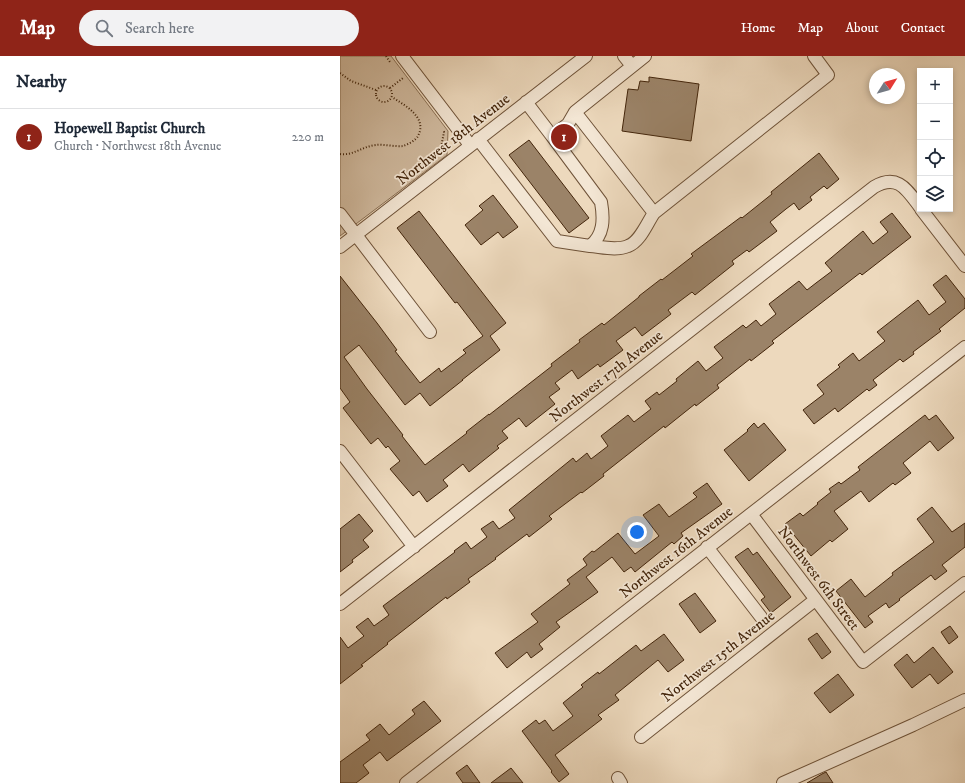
<!DOCTYPE html>
<html lang="en">
<head>
<meta charset="utf-8">
<style>
	body { margin:0; font-family:"IM FELL DW Pica",serif; background:#f2f2f3; color:#1f2937 }
	.controls { position:absolute; right:12px; top:12px; display:grid; overflow:hidden; border-radius:0px; box-shadow:0 2px 6px #0003 }
	.controls button { width:36px; height:36px; display:grid; place-items:center; padding:0; border:0; border-bottom:1px solid #e0e1e3; background:#fff; color:#1f2937; font:20px sans-serif }
	.compass { position:absolute; left:529px; top:12px; width:36px; height:36px; border-radius:50%; background:#fff; box-shadow:0 2px 6px #0003; rotate:53deg }
	.you { position:absolute; left:297px; top:476px; width:14px; height:14px; margin:-10px; border:3px solid #fff; border-radius:50%; background:#1a73e8; box-shadow:0 0 0 6px #1a73e833 }
	.badge { display:grid; place-items:center; width:26px; height:26px; border-radius:50%; background:#8f2418; color:#fff; font-size:13px; font-weight:700 }
	.pin { position:absolute; translate:-50% -50%; border:2px solid #fff; box-shadow:0 1px 4px #0006 }
	.list { margin:0; padding:0; list-style:none }
	h2 { display:flex; justify-content:space-between; align-items:center; height:52px; margin:0; padding:0 16px; font-size:17px }
	h2 small { font-size:13px; font-weight:400; color:#747a83 }
	.list li { display:grid; grid-template-columns:26px 1fr auto; gap:12px; align-items:center; box-sizing:border-box; height:56px; padding:0 16px; border-top:1px solid #e0e1e3 }
	.list b { display:block; font-size:15px; white-space:nowrap }
	.list p { margin:0; font-size:13px; white-space:nowrap; color:#747a83 }
	.list em { font-size:13px; font-style:normal; color:#747a83 }
	.icon { flex:none; width:22px; height:22px; fill:none; stroke:currentColor; stroke-width:2; stroke-linecap:round; stroke-linejoin:round }
	.map { position:relative; flex:none; width:625px; height:727px; overflow:hidden }
	header { display:flex; align-items:center; gap:24px; box-sizing:border-box; height:56px; padding:0 20px; background:#8f2418; color:#fff }
	header strong { font-size:19px }
	nav { display:flex; gap:22px; margin-inline-start:auto; font-size:14px }
	.search { width:280px; height:36px; background:#f2f2f3; display:flex; align-items:center; gap:10px; box-sizing:border-box; padding:0 14px; border-radius:22px; color:#747a83; font-size:15px }
	main { display:flex }
	aside { flex:1; background:#fff }
	.map>svg:first-child { display:block }
	.green { fill:#d0ba9f; stroke:#8a7055 }
	.building { fill:#9b8368; stroke:#43250b }
	.lines { fill:none; stroke-linecap:round; stroke-linejoin:round }
	.minor-casing { stroke:#6e5238; stroke-width:14 }
	.path { stroke:#43250b; stroke-width:2; stroke-dasharray:1 2; stroke-linecap:butt }
	.minor { stroke:#f3e6d4; stroke-width:12 }
	.labels { text-anchor:middle; stroke-width:3.5; stroke-linejoin:round; paint-order:stroke }
	.street-label { font-size:15px; fill:#43250b; stroke:#f3e6d4 }
</style>
</head>
<body>
<header>
<strong>Map</strong>
<div class="search"><svg class="icon" aria-label="search" viewBox="0 0 24 24"><circle cx="10" cy="10" r="6"/><path d="M15 15l6 6"/></svg>Search here</div>
<nav><a>Home</a><a>Map</a><a>About</a><a>Contact</a></nav>
</header>
<main>
<aside>
<h2>Nearby<small></small></h2>
<ul class="list">
<li><span class="badge">1</span><div><b>Hopewell Baptist Church</b><p>Church · Northwest 18th Avenue</p></div><em>220 m</em></li>
</ul>
</aside>
<div class="map">
<svg width="625" height="727" viewBox="0 0 625 727">
	<rect width="100%" height="100%" fill="#edd9bd"/>
	<filter id="stains"><feTurbulence type="fractalNoise" baseFrequency=".005" numOctaves="4"/><feColorMatrix values="0 0 0 0 .2 0 0 0 0 .09 0 0 0 0 .02 0 0 0 .5 -.17"/></filter>
	<radialGradient id="worn" r=".72"><stop offset=".6" stop-color="#630" stop-opacity="0"/><stop offset="1" stop-color="#630" stop-opacity=".3"/></radialGradient>
	<!-- green -->
	<path class="green" d="M 0,0 L 51,0 L 108,75 L 107,99 L 0,180 Z"/>
	<!-- building -->
	<path class="building" d="M 309,21 L 359,28 L 351,85 L 282,75 L 288,33 L 298,34 L 300,25 L 309,26 Z
		M 189,84 L 249,162 L 229,177 L 169,99 Z
		M 479,97 L 499,123 L 487,133 L 484,130 L 470,141 L 472,144 L 459,154 L 454,147 L 446,153 L 430,166 L 437,175 L 409,196 L 407,194 L 392,205 L 394,208 L 355,239 L 352,236 L 328,254 L 331,258 L 302,280 L 295,271 L 276,285 L 283,294 L 260,311 L 258,308 L 238,323 L 232,314 L 215,327 L 220,333 L 209,341 L 215,348 L 186,371 L 179,362 L 162,375 L 168,382 L 157,390 L 159,392 L 129,416 L 123,408 L 103,424 L 108,430 L 87,446 L 79,435 L 73,440 L 50,413 L 60,405 L 48,390 L 46,392 L 38,382 L 31,388 L 3,352 L 10,346 L 0,332 L 0,220 L 37,267 L 57,294 L 55,295 L 80,327 L 99,312 L 101,316 L 126,297 L 123,294 L 143,280 L 117,246 L 115,247 L 57,172 L 79,155 L 166,267 L 150,280 L 160,294 L 122,324 L 123,324 L 90,350 L 80,337 L 65,349 L 19,289 L 4,301 L 27,333 L 63,379 L 62,380 L 85,409 L 127,377 L 126,376 L 149,358 L 149,359 L 212,310 L 211,308 L 240,286 L 239,284 L 262,267 L 264,269 L 299,241 L 299,240 L 321,223 L 322,224 L 353,200 L 351,198 L 401,161 L 402,162 L 432,138 L 431,136 Z
		M 153,139 L 178,171 L 163,182 L 158,176 L 141,189 L 125,169 L 143,154 L 139,150 Z
		M 552,157 L 571,181 L 522,219 L 520,217 L 432,285 L 434,287 L 411,305 L 410,303 L 377,329 L 379,332 L 356,350 L 355,348 L 325,372 L 324,370 L 263,418 L 264,420 L 242,437 L 241,436 L 209,460 L 212,463 L 189,481 L 187,478 L 155,502 L 156,503 L 128,523 L 130,526 L 107,543 L 106,541 L 47,587 L 48,588 L 21,609 L 23,610 L 0,628 L 0,581 L 8,592 L 24,580 L 16,571 L 28,562 L 34,570 L 49,559 L 43,550 L 115,496 L 114,495 L 126,486 L 131,493 L 147,481 L 141,473 L 153,465 L 159,473 L 175,462 L 169,454 L 233,402 L 236,406 L 247,397 L 251,403 L 268,390 L 261,380 L 288,359 L 294,366 L 311,353 L 305,345 L 317,336 L 319,339 L 337,325 L 336,323 L 358,305 L 366,315 L 383,302 L 374,291 L 403,269 L 406,272 L 416,264 L 421,270 L 436,258 L 429,248 L 459,225 L 467,234 L 476,227 L 492,215 L 485,207 L 523,175 L 533,188 L 548,176 L 540,166 Z
		M 606,219 L 625,243 L 625,252 L 599,273 L 601,275 L 573,296 L 574,298 L 563,306 L 560,303 L 533,324 L 537,329 L 529,335 L 527,333 L 498,356 L 495,352 L 474,368 L 463,354 L 484,338 L 477,329 L 500,311 L 498,309 L 513,297 L 519,305 L 545,285 L 537,276 L 578,244 L 589,259 L 606,246 L 593,229 Z
		M 585,359 L 589,364 L 596,359 L 614,382 L 598,395 L 590,385 L 563,407 L 571,417 L 555,429 L 553,427 L 529,446 L 521,435 L 494,455 L 508,473 L 492,486 L 490,484 L 471,500 L 445,468 L 460,457 L 463,460 L 478,448 L 477,447 L 491,436 L 489,433 L 499,426 L 501,428 L 520,414 L 518,411 Z
		M 414,367 L 418,372 L 424,367 L 446,394 L 409,425 L 384,394 L 408,375 L 407,374 Z
		M 367,427 L 382,448 L 341,477 L 343,480 L 334,488 L 332,486 L 295,516 L 291,511 L 284,516 L 272,501 L 246,521 L 258,536 L 216,566 L 220,571 L 199,588 L 203,593 L 191,602 L 187,596 L 167,612 L 155,597 L 198,566 L 191,558 L 230,528 L 227,524 L 247,509 L 243,503 L 252,495 L 254,496 L 278,477 L 295,498 L 319,480 L 303,459 L 319,448 L 329,461 L 357,441 L 353,437 Z
		M 592,451 L 612,476 L 625,467 L 625,491 L 602,509 L 607,515 L 595,524 L 591,519 L 559,543 L 560,544 L 549,552 L 546,547 L 528,560 L 533,566 L 525,572 L 496,535 L 511,523 L 525,541 L 553,519 L 552,517 L 594,486 L 577,463 Z
		M 19,458 L 33,475 L 23,484 L 29,491 L 12,504 L 13,506 L 0,516 L 0,473 Z
		M 408,492 L 413,499 L 417,496 L 451,541 L 431,557 L 421,544 L 425,541 L 395,501 Z
		M 355,537 L 376,565 L 360,577 L 339,548 Z
		M 610,570 L 618,581 L 609,588 L 601,576 Z
		M 477,577 L 491,596 L 482,603 L 468,583 Z
		M 324,578 L 344,604 L 328,616 L 318,604 L 275,639 L 279,644 L 258,659 L 262,663 L 215,699 L 229,718 L 219,726 L 211,716 L 212,715 L 182,675 L 196,664 L 199,668 L 205,664 L 213,675 L 233,660 L 223,647 L 243,631 L 241,629 L 258,616 L 259,618 L 296,589 L 301,595 Z
		M 593,591 L 613,616 L 598,628 L 590,618 L 572,632 L 554,609 L 567,598 L 574,607 Z
		M 498,618 L 514,639 L 490,657 L 474,637 Z
		M 84,645 L 101,665 L 47,705 L 40,696 L 23,709 L 29,717 L 16,727 L 0,727 L 0,706 L 30,684 L 26,679 L 40,668 L 49,679 L 75,658 L 72,654 Z
		M 127,709 L 140,727 L 123,727 L 116,717 Z
		M 171,712 L 183,727 L 151,727 Z
		M 486,716 L 493,727 L 467,727 L 482,718 Z"/>
	<g class="lines">
		<defs>
			<path id="minor" d="M 62,0 L 130,89
				M 284,0 L 292,10
				M 305,0 L 235,56 L 314,157 L 488,19 L 474,0
				M 186,46 L 212,80
				M 138,83 L 217,185 L 250,190 C 264,179 264,163 261,146 L 212,80 L 228,68 L 235,56
				M 581,153 L 625,210
				M 0,158 L 90,276
				M 250,190 C 262,191 277,195 288,190 C 300,186 307,167 314,157
				M 0,191 L 246,0
				M 0,395 L 74,491
				M 411,458 L 523,606 L 625,527
				M 367,491 L 421,561
				M 0,548 L 534,131 C 558,117 567,134 580,151
				M 301,681 L 475,544
				M 278,722 L 281,727
				M 66,727 L 625,291
				M 443,727 L 573,669 L 625,644"/>
		</defs>
		<!-- minor casing -->
		<use href="#minor" class="minor-casing"/>
		<!-- path -->
		<path class="path" d="M 46,0 L 50,6
			M 0,17 L 11,25 L 36,34
			M36 38a8 8 0 1 1 16 0a8 8 0 1 1-16 0Z
			M 50,32 L 63,22
			M 100,97 L 104,76 L 103,75
			M 0,98 C 13,100 23,90 36,89 C 44,88 55,91 63,90 C 69,88 76,84 78,80 C 88,61 64,49 52,41"/>
		<!-- minor -->
		<use href="#minor" class="minor"/>
	</g>
	<g class="labels">
		<!-- street labels -->
		<g class="street-label">
			<text transform="translate(113 83) rotate(-38)" y="5">Northwest 18th Avenue</text>
			<text transform="translate(266 320) rotate(-38)" y="5">Northwest 17th Avenue</text>
			<text transform="translate(336 496) rotate(-38)" y="5">Northwest 16th Avenue</text>
			<text transform="translate(479 522) rotate(53)" y="5">Northwest 6th Street</text>
			<text transform="translate(378 600) rotate(-38)" y="5">Northwest 15th Avenue</text>
		</g>
	</g>
	<rect width="100%" height="100%" filter="url(#stains)"/>
	<rect width="100%" height="100%" fill="url(#worn)"/>
</svg>
<div class="controls">
<button>+</button>
<button>−</button>
<button><svg class="icon" aria-label="locate" viewBox="0 0 24 24"><circle cx="12" cy="12" r="6"/><path d="M12 2v4M12 18v4M2 12h4M18 12h4"/></svg></button>
<button><svg class="icon" aria-label="layers" viewBox="0 0 24 24"><path d="M12 4l9 5-9 5-9-5zM3 14l9 5 9-5"/></svg></button>
</div>
<svg class="compass" viewBox="-18 -18 36 36"><path d="M0-13l5 13h-10z" fill="#e53935"/><path d="M0 13l5-13h-10z" fill="#747a83"/></svg>
<div class="you"></div>
<div class="pin badge" style="left:224px;top:81px">1</div>
</div>
</main>
</body>
</html>
